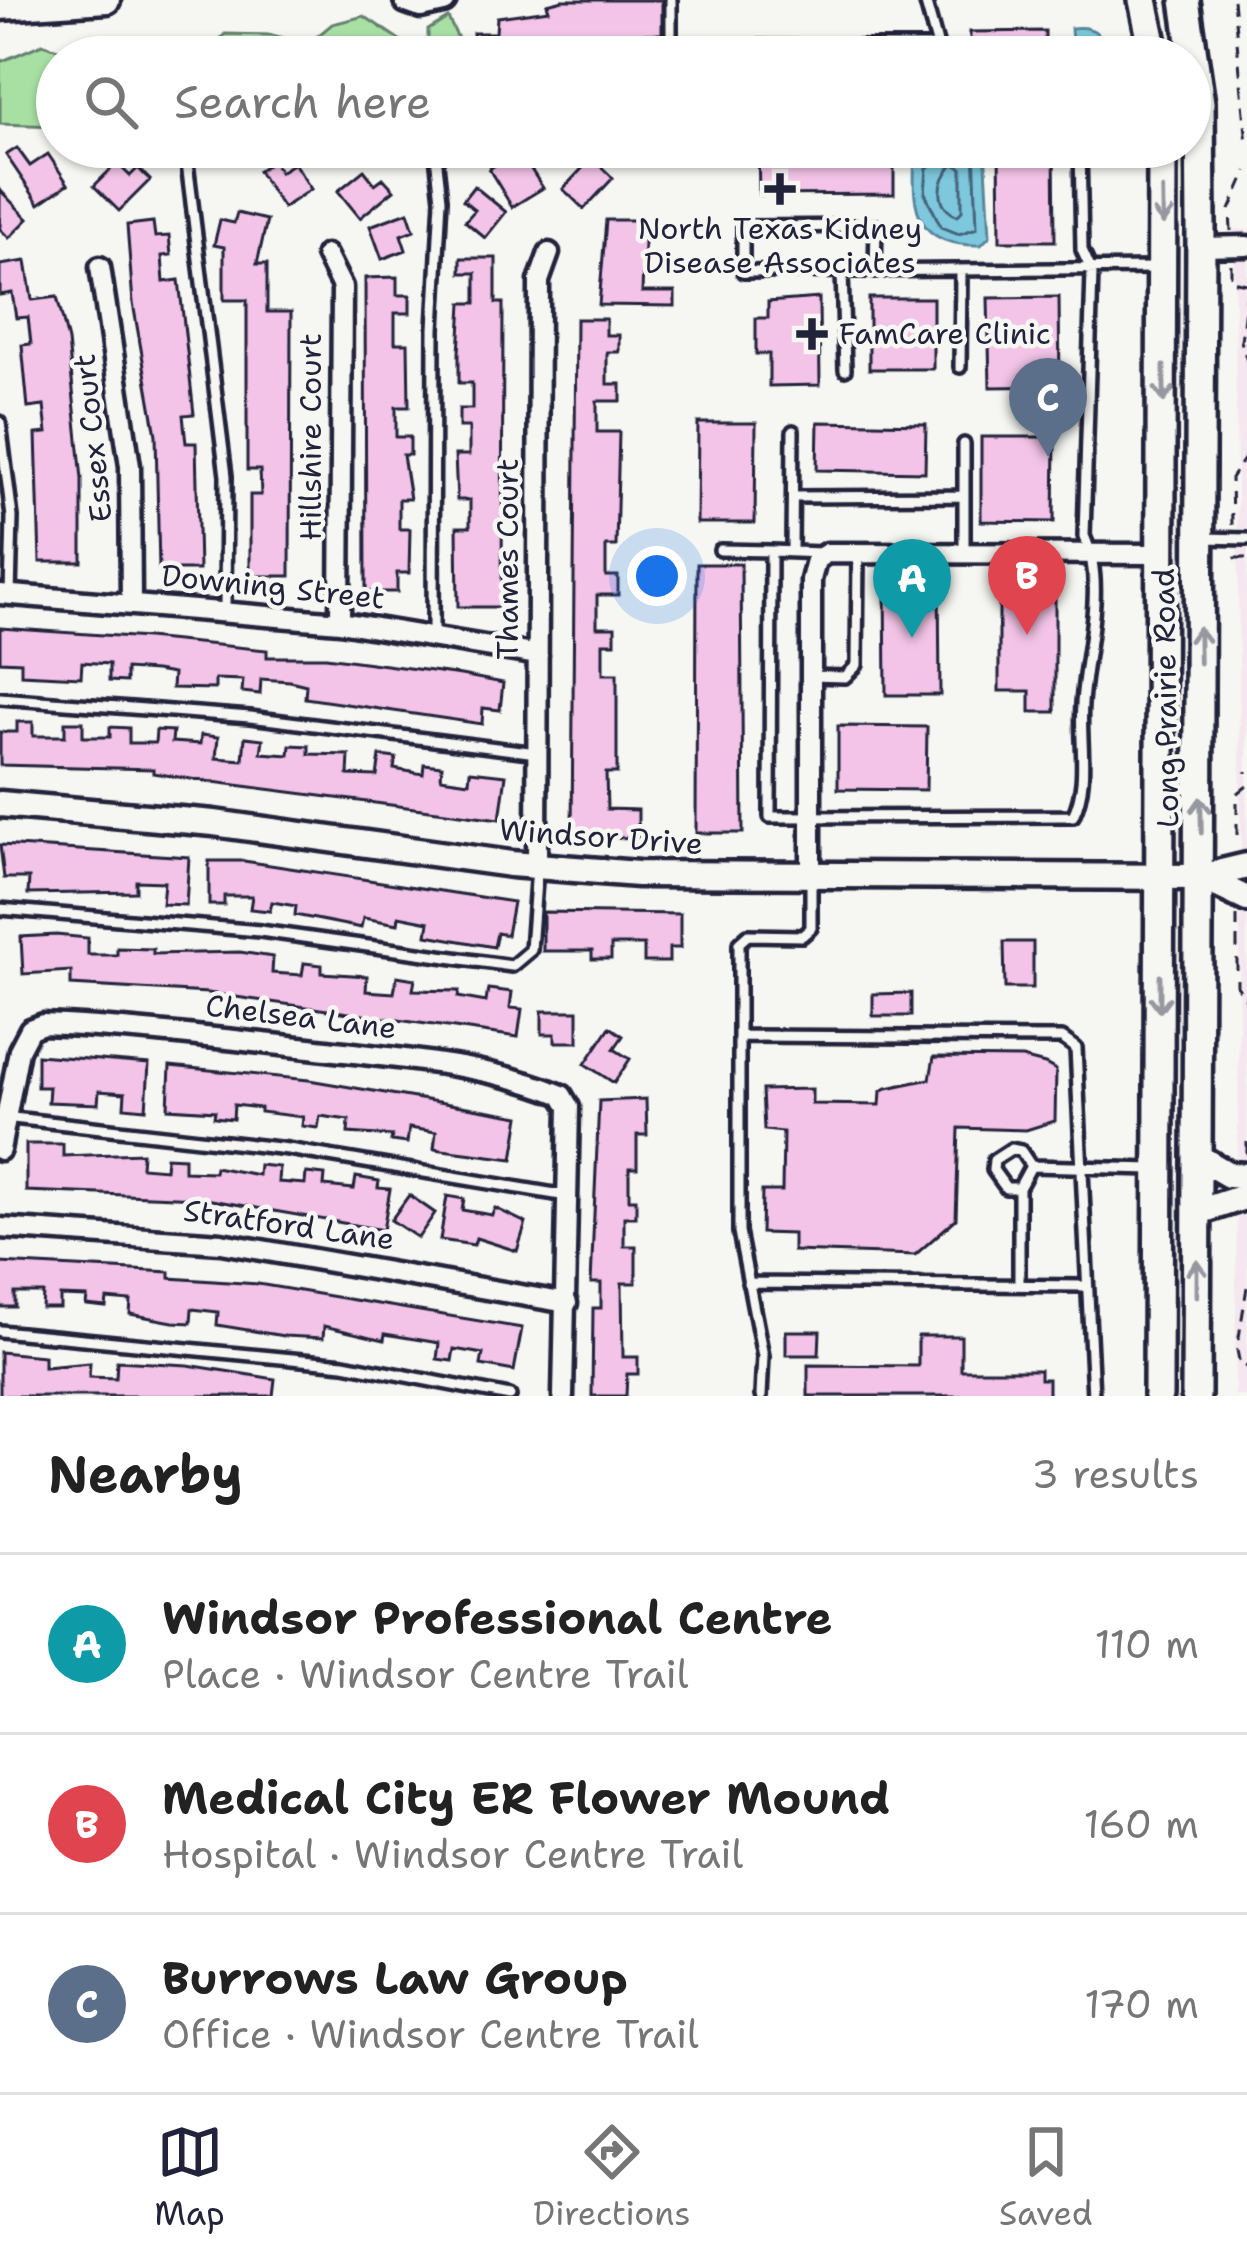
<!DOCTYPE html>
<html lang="en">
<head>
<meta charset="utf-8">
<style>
	body { margin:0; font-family:"Shantell Sans",sans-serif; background:#f6f6f6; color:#222 }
	.you { position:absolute; left:657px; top:576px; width:42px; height:42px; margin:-30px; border:9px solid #fff; border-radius:50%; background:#1a73e8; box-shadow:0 0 0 18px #1a73e833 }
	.badge { display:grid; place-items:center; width:78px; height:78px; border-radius:50%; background:#22223b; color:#fff; font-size:39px; font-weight:700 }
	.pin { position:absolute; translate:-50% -99px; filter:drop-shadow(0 3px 6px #0008) }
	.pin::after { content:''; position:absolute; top:63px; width:42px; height:36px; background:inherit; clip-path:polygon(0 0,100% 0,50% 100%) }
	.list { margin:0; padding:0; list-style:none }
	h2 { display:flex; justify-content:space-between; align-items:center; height:156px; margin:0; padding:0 48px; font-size:51px }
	h2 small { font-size:39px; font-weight:400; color:#767676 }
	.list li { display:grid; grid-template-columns:78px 1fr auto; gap:36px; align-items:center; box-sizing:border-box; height:180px; padding:0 48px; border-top:3px solid #e0e0e0 }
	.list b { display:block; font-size:45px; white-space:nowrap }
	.list p { margin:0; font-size:39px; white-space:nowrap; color:#767676 }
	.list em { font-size:39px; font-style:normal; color:#767676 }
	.icon { flex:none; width:66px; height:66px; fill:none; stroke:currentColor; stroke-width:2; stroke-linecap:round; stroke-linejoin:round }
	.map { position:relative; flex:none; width:1247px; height:1396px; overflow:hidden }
	.search { position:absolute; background:#fff; box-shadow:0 3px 9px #0004; left:36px; right:36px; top:36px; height:132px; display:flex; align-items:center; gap:30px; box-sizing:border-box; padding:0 42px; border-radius:66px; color:#767676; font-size:45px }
	.sheet { height:696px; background:#fff }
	nav { display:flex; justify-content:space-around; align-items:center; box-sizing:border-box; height:168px; border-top:3px solid #e0e0e0; background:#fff; font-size:33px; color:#767676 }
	nav a { display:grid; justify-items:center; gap:6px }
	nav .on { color:#22223b }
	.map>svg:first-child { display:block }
	.built { fill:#f5e7ef }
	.green { fill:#a8e0a4; stroke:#658170; stroke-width:3 }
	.water { fill:#7dc8dc; stroke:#59869c; stroke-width:3 }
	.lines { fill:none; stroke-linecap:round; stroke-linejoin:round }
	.shore { stroke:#46647b; stroke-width:3 }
	.building { fill:#f3c4e7; stroke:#22223b; stroke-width:3 }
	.lane-casing { stroke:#22223b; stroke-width:18 }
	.street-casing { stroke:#22223b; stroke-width:27 }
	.secondary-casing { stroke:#22223b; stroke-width:33 }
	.primary-casing { stroke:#22223b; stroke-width:36 }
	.path { stroke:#22223b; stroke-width:3; stroke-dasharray:12 9; stroke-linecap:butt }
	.lane { stroke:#f6f6f2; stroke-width:9 }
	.street { stroke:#f6f6f2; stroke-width:18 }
	.secondary { stroke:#f6f6f2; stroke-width:24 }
	.primary { stroke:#f6f6f2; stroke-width:27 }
	.oneway { stroke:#9797a0 }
	.poi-dot { fill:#22223b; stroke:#f6f6f2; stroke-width:4.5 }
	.labels { text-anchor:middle; stroke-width:9; stroke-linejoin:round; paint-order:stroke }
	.poi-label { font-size:30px; fill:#22223b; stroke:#f6f6f2 }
	.street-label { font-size:30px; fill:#22223b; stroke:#f6f6f2 }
</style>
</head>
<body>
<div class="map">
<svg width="1247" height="1396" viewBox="0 0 1247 1396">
	<rect width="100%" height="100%" fill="#f6f6f2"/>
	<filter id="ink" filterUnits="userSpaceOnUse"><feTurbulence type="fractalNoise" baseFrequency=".00833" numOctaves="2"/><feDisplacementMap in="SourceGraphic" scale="24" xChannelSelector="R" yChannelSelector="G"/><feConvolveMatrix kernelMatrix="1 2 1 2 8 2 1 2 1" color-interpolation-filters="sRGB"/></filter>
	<g filter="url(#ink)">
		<!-- built -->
		<path class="built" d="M 1247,229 L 1247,1396 L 1235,1396 L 1241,839 L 1234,230 Z"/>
		<!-- green -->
		<path class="green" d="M 364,16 L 425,57 L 203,57 L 225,34 L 272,35 L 308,44 L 332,24 Z
			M 448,18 L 467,57 L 428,57 L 428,30 Z
			M 42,44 L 83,57 L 57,57 L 57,126 L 0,124 L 0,62 Z"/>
		<!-- water -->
		<path class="water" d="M 1071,28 C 1096,25 1102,34 1108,57 L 1073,57 Z
			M 948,147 L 985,147 L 990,236 L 981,245 C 918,247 911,212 915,158 Z"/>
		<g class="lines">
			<!-- shore -->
			<path class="shore" d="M 940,147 L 938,159 L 927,168 L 925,193 L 941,227 L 959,234 L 977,228 L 974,147
				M 953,164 L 962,168 L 962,211 L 957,216 C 934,204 938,181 953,164 Z"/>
		</g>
		<!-- building -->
		<path class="building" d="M 563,0 L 662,0 L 662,34 L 646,34 L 651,57 L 474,57 L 473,33 L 496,33 L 497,17 L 549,10 L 547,4 Z
			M 1045,31 L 1045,57 L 970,57 L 970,32 Z
			M 758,147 L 894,147 L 894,194 L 759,195 Z
			M 999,147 L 1054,147 L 1055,241 L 1000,241 Z
			M 17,148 L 30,166 L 48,154 L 68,184 L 39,204 L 6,155 Z
			M 508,157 L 515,167 L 525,160 L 543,188 L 512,207 L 489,169 Z
			M 592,158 L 613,178 L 584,209 L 563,189 Z
			M 273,161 L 280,172 L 294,163 L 311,189 L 283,208 L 258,171 Z
			M 117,163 L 130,176 L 138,168 L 150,180 L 119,211 L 94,186 Z
			M 364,170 L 375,184 L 383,178 L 394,190 L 360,218 L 338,191 Z
			M 474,186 L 506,212 L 485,238 L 465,221 L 475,210 L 463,200 Z
			M 0,190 L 28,219 L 9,238 L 0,229 Z
			M 408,212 L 414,230 L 401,235 L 406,250 L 382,259 L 370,226 Z
			M 237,213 L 267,220 L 257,264 L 267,264 L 267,312 L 291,312 L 290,576 L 250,576 L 250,495 L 261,495 L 260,470 L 247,470 L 247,300 L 224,300 L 224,247 L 214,245 L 220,220 L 234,223 Z
			M 606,220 L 645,220 L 642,292 L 675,292 L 675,306 L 599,305 Z
			M 153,222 L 155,237 L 169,236 L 171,255 L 162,256 L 164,282 L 179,280 L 194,414 L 183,415 L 186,443 L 196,443 L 199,570 L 159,570 L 156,435 L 133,303 L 127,225 Z
			M 461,258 L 496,258 L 496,303 L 503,303 L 502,607 L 458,607 L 457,527 L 470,527 L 470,500 L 457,500 L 455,455 L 469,455 L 469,427 L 459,427 L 459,409 L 472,409 L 472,383 L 459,383 L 459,353 L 462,303 L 476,303 L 476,273 L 461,273 Z
			M 26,261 L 32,300 L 57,297 L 68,341 L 82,479 L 82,562 L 40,562 L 36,434 L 47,433 L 44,406 L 28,408 L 22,345 L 31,344 L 28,317 L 16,318 L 12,293 L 0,295 L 0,265 Z
			M 397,277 L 397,295 L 410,295 L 410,313 L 395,313 L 395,343 L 408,343 L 409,407 L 396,407 L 396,437 L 410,437 L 410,455 L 403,455 L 410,499 L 399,499 L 399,529 L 410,529 L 409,573 L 397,573 L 397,592 L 366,592 L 365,278 Z
			M 1059,297 L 1060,386 L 990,387 L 988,298 Z
			M 819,298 L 820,385 L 769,386 L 769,354 L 756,354 L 756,318 L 768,318 L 768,302 Z
			M 869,298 L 933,298 L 933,369 L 869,369 Z
			M 576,319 L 606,319 L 606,335 L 619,335 L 619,352 L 607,352 L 607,384 L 621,384 L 621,401 L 597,401 L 597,432 L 619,432 L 616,546 L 606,546 L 606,576 L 618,576 L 618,595 L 597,595 L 597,627 L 615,627 L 615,643 L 603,643 L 603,674 L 617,674 L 617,773 L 606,773 L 607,809 L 638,810 L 638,838 L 572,837 Z
			M 818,422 L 926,424 L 925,472 L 817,470 Z
			M 698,423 L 756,423 L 755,523 L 697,523 Z
			M 981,437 L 1055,437 L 1054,522 L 981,521 Z
			M 697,564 L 741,564 L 743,833 L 696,833 Z
			M 999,578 L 1055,578 L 1055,712 L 1030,712 L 1030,691 L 999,691 Z
			M 939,581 L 940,695 L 886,695 L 885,582 Z
			M 0,628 L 147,638 L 267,650 L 267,657 L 326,657 L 461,675 L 503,683 L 500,710 L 483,708 L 482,724 L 305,698 L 306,685 L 290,681 L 261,679 L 260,694 L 242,692 L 243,680 L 215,679 L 215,689 L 172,688 L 173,674 L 155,671 L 126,669 L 126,682 L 109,681 L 109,664 L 82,662 L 81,677 L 21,674 L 21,662 L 0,661 Z
			M 17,722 L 33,722 L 33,736 L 65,736 L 65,722 L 83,722 L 83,737 L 110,737 L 110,727 L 129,728 L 129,743 L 155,743 L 156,730 L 173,731 L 172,742 L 200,744 L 201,735 L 218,737 L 216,758 L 243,760 L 245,737 L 263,739 L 261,753 L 289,755 L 290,745 L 309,746 L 309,754 L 349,755 L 348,775 L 377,776 L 380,756 L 396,758 L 394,769 L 423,774 L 424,764 L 442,766 L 441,778 L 469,782 L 470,771 L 506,775 L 500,819 L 197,780 L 153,773 L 153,769 L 0,765 L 0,732 L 17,732 Z
			M 838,726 L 927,727 L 926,790 L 838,789 Z
			M 0,845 L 189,857 L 186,905 L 162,904 L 164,882 L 136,881 L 136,892 L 28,894 L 29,878 L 4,878 Z
			M 209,861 L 244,861 L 513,902 L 507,935 L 497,933 L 494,947 L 427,935 L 429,922 L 399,916 L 398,924 L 363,918 L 361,928 L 295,915 L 296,906 L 272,902 L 270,911 L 250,909 L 252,896 L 224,896 L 224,905 L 209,905 Z
			M 543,912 L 680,914 L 680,948 L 669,948 L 669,962 L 644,962 L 644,945 L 611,945 L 611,959 L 592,959 L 592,951 L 543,951 Z
			M 56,935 L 88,938 L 88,955 L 117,955 L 117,948 L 153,949 L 153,954 L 240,952 L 273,957 L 272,973 L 302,975 L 304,963 L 322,965 L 322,973 L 367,976 L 366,991 L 394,993 L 397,976 L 415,979 L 413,990 L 459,991 L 458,997 L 486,1002 L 488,989 L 512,992 L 510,1008 L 522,1009 L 518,1037 L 208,993 L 71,985 L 71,971 L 23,974 L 21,937 Z
			M 1004,942 L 1033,942 L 1033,988 L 1005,988 Z
			M 911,993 L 911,1016 L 873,1016 L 873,994 Z
			M 542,1011 L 578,1011 L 578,1042 L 555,1042 L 555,1034 L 542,1034 Z
			M 610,1027 L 623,1036 L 614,1049 L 630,1059 L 614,1083 L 585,1064 Z
			M 37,1055 L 149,1064 L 146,1109 L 124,1107 L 125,1093 L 99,1091 L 98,1104 L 48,1102 L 49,1087 L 37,1087 Z
			M 934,1057 L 1022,1058 L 1045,1064 L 1056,1070 L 1055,1121 L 1026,1130 L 959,1128 L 956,1219 L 915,1255 L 793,1251 L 793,1234 L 761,1233 L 762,1191 L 782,1191 L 783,1132 L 764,1130 L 762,1090 L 812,1089 L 812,1104 L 880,1105 L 881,1091 L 887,1088 L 930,1079 Z
			M 170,1066 L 309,1080 L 520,1116 L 513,1159 L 434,1149 L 436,1132 L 409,1128 L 407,1143 L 391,1141 L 392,1136 L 348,1133 L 349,1120 L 320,1116 L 318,1128 L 302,1126 L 303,1117 L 260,1112 L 260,1108 L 234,1105 L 233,1119 L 214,1117 L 215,1111 L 168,1108 Z
			M 646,1099 L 647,1135 L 637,1135 L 637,1168 L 629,1168 L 629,1199 L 636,1199 L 636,1217 L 624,1217 L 624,1246 L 636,1246 L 636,1283 L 622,1283 L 623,1357 L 638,1357 L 638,1374 L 627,1374 L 626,1396 L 592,1396 L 593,1308 L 601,1308 L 601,1283 L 591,1283 L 599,1101 Z
			M 26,1144 L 63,1144 L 63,1156 L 142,1153 L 141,1167 L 165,1169 L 166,1157 L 184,1158 L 184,1171 L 214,1172 L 215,1167 L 258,1175 L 259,1165 L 279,1167 L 278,1182 L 305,1184 L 306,1173 L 325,1175 L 324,1186 L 354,1189 L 356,1177 L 379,1181 L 378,1188 L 390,1189 L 383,1230 L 200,1198 L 26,1191 Z
			M 409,1195 L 435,1213 L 418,1238 L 391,1220 Z
			M 447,1196 L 464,1199 L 462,1210 L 492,1215 L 495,1208 L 526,1223 L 517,1251 L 476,1238 L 474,1245 L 440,1240 Z
			M 0,1263 L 170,1272 L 170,1278 L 258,1284 L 522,1328 L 514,1371 L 481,1365 L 483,1354 L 454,1349 L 452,1361 L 437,1359 L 439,1343 L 385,1334 L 384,1340 L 324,1326 L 323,1338 L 284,1336 L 217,1325 L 218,1312 L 192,1309 L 191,1323 L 173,1322 L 130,1314 L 131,1301 L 107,1299 L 106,1307 L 86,1305 L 87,1297 L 60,1296 L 60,1308 L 42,1308 L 43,1293 L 15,1293 L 15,1307 L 0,1307 Z
			M 786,1331 L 820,1331 L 819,1355 L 786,1355 Z
			M 918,1336 L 961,1336 L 961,1370 L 1040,1370 L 1040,1379 L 1048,1379 L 1048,1396 L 808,1396 L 808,1365 L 918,1366 Z
			M 0,1352 L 44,1356 L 44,1367 L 90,1363 L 89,1377 L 116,1378 L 117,1361 L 188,1365 L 275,1379 L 273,1396 L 0,1396 Z"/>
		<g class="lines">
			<defs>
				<path id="lane" d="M 671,0 L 671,46 L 869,47 L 869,57
					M 869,47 L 938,47 L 925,0
					M 185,147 L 226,476 L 225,611
					M 842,272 L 845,370
					M 875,272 L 876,226 L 743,227 L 743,272 L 1155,268
					M 960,367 L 961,272
					M 0,422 L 12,517 L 10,595
					M 964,444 L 964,554
					M 793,497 L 964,496
					M 1203,538 L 1247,539
					M 720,550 L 771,551
					M 792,550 L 793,431
					M 821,553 L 771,551 L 770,817 L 1073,816 C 1090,781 1079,742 1082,704 C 1085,652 1107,585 1084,536 L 1092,272 L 1082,250 L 1080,147
					M 433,636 L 434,329 L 441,199 L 435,147
					M 811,676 L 845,677 L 857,665 L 858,554
					M 0,698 L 250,717 L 537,753
					M 0,909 L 260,931 L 512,966 L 531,950 L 537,867
					M 740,1036 L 1062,1038 L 1076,1048 L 1093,1396
					M 4,1117 L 288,1149 L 567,1196
					M 1031,1166 L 1021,1151 L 1011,1149 L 994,1160 L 993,1170 L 1006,1188 L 1019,1188 L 1031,1166 L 1154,1169
					M 748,1283 L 1085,1286
					M 1019,1285 L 1019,1188
					M 0,1331 L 344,1364 L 510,1396
					M 761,1396 L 763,1356 L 739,1232 L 739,943 L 748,935 L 802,936 L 811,928 L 811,876"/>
				<path id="street" d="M 1201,247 L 1247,246
					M 326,255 L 342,287 L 340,622
					M 100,267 L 130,466 L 131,603
					M 0,594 L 340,622 L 538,655
					M 537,867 L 539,281 L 549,253
					M 811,876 L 811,580 L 816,560 L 827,553 L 1163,554
					M 0,1150 L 19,1050 L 30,1029 L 43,1024 C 139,1028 232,1040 327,1050 C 405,1059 489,1065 562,1095 L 569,1107 L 563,1396
					M 0,1228 L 221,1243 L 567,1303"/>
				<path id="secondary" d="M 407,0 L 421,5 L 443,0
					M 0,7 L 107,0
					M 0,804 L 214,823 L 511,864 L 638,874 L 1201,877 L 1247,866
					M 1201,877 L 1247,899
					M 1198,1157 L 1229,1175 L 1247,1176
					M 1198,1212 L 1247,1196"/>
				<path id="primary" d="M 1143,0 L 1155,57
					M 1185,0 L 1200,103 L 1201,227 L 1196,1396
					M 1158,1396 L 1162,147"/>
			</defs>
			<!-- lane casing -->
			<use href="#lane" class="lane-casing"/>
			<!-- street casing -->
			<use href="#street" class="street-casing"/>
			<!-- secondary casing -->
			<use href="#secondary" class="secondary-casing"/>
			<!-- primary casing -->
			<use href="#primary" class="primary-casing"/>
			<!-- path -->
			<path class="path" d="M 1233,0 L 1247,144
				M 1231,231 L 1230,210 L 1247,171
				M 1231,264 L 1231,281 L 1247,284
				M 1247,291 L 1241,341 L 1247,361
				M 1232,525 L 1231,478 L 1247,455
				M 1234,558 L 1247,558
				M 1247,771 L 1247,773
				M 1237,835 L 1237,794 L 1247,786
				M 1237,916 L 1237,986 L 1247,1001
				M 1247,1154 L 1247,1133
				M 1247,1287 L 1237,1350 L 1240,1365 L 1247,1367"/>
			<!-- lane -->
			<use href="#lane" class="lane"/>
			<!-- street -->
			<use href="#street" class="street"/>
			<!-- secondary -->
			<use href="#secondary" class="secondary"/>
			<!-- primary -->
			<use href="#primary" class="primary"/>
		</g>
		<!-- one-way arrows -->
		<defs><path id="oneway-shaft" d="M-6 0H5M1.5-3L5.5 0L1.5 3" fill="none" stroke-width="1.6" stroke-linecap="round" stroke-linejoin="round" transform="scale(3)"/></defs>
		<g class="oneway">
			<use href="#oneway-shaft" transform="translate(1163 207) rotate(89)"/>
			<use href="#oneway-shaft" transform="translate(1164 384) rotate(90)"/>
			<use href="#oneway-shaft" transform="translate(1199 645) rotate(-91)"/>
			<use href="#oneway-shaft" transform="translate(1201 815) rotate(-91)"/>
			<use href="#oneway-shaft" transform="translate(1160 994) rotate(90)"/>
			<use href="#oneway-shaft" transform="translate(1197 1278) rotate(-90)"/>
		</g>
	</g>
	<!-- markers -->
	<g class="poi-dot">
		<path d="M774 171h12v12h12v12h-12v12h-12v-12h-12v-12h12z"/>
		<path d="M806 316h12v12h12v12h-12v12h-12v-12h-12v-12h12z"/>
	</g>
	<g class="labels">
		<!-- poi labels -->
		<g class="poi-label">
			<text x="780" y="239">North Texas Kidney<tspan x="780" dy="34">Disease Associates</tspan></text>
			<text x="839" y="344" text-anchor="start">FamCare Clinic</text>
		</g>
		<!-- street labels -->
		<g class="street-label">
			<text transform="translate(311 437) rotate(-90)" y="10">Hillshire Court</text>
			<text transform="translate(93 438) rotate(-96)" y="10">Essex Court</text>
			<text transform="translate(508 559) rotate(-90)" y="10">Thames Court</text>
			<text transform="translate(273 587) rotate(6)" y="10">Downing Street</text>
			<text transform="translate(1166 698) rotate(-91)" y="10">Long Prairie Road</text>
			<text transform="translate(601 837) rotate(4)" y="10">Windsor Drive</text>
			<text transform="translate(301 1017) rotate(7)" y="10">Chelsea Lane</text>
			<text transform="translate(289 1225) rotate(8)" y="10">Stratford Lane</text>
		</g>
	</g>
</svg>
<div class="you"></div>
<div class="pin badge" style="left:912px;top:638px;background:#0f9aa8">A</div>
<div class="pin badge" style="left:1027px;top:635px;background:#e0444e">B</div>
<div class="pin badge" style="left:1048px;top:457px;background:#5c6f8a">C</div>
<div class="search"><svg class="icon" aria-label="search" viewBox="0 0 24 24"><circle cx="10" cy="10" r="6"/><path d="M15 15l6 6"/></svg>Search here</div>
</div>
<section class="sheet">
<h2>Nearby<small>3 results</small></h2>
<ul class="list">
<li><span class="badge" style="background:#0f9aa8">A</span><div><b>Windsor Professional Centre</b><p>Place · Windsor Centre Trail</p></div><em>110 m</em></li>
<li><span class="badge" style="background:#e0444e">B</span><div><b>Medical City ER Flower Mound</b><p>Hospital · Windsor Centre Trail</p></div><em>160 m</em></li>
<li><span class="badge" style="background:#5c6f8a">C</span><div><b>Burrows Law Group</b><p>Office · Windsor Centre Trail</p></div><em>170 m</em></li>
</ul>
</section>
<nav>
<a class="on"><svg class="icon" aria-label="map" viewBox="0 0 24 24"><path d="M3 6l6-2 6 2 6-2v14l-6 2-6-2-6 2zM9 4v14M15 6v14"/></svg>Map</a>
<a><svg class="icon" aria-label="directions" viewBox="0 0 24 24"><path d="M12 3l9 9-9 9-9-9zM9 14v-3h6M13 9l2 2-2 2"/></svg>Directions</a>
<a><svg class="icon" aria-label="saved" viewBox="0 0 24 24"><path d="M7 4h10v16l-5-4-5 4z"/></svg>Saved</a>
</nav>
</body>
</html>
